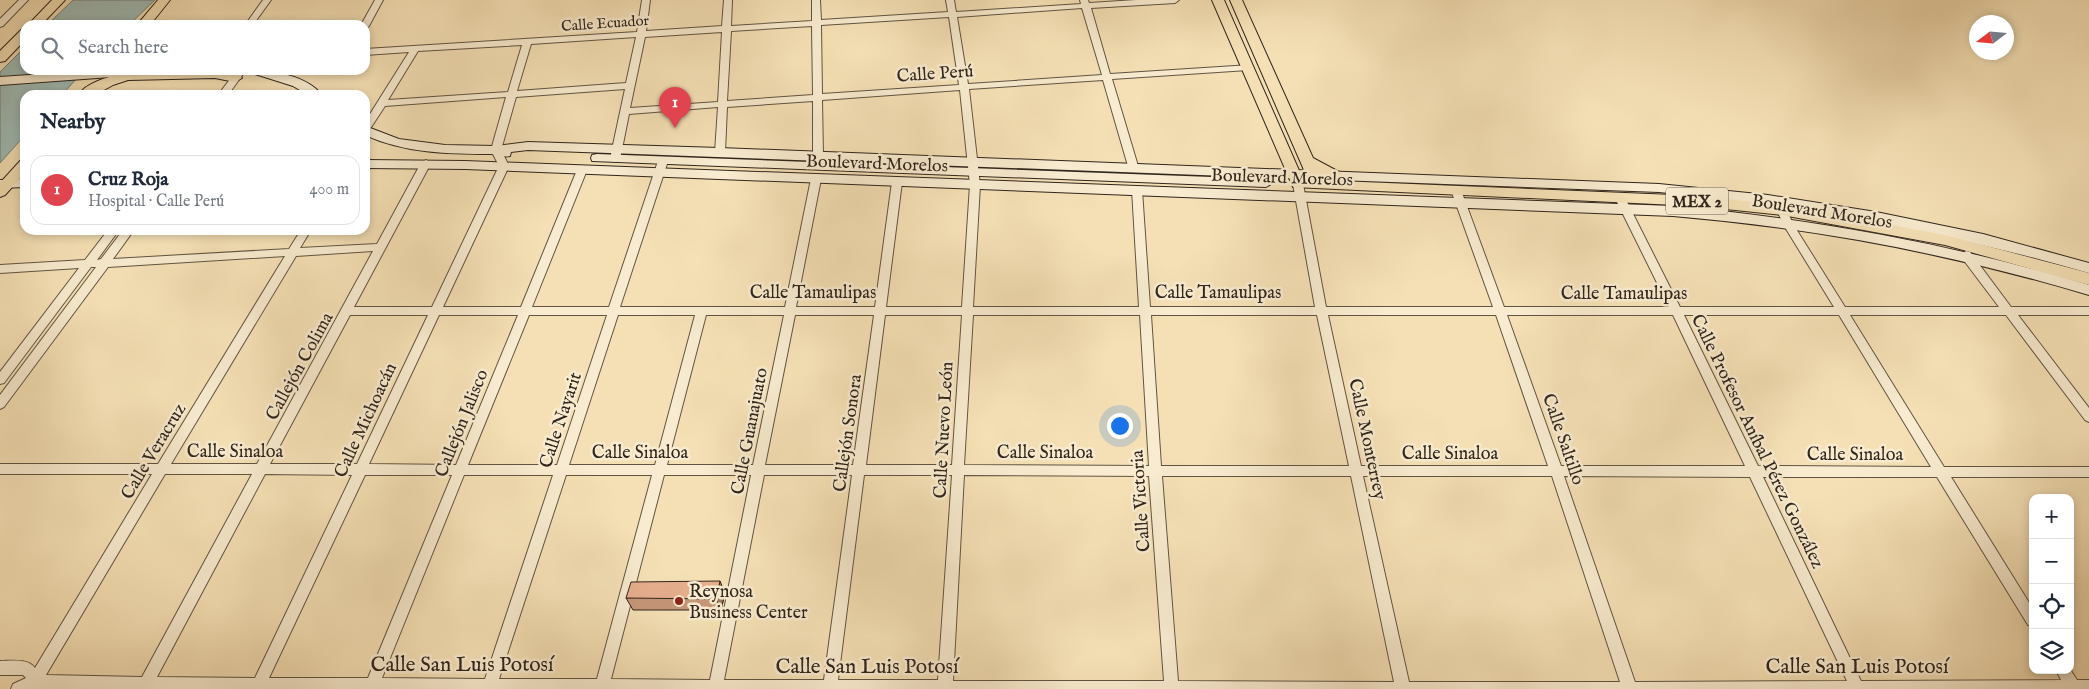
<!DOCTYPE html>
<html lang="en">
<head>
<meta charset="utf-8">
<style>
	body { margin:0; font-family:"IM FELL English",serif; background:#f2f2f3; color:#1f2937 }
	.controls { position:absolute; right:15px; bottom:15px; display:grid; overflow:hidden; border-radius:10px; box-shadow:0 2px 8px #0003 }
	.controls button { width:45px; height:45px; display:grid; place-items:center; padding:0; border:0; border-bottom:1px solid #e0e1e3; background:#fff; color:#1f2937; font:25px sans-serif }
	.compass { position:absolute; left:1969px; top:15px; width:45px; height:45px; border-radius:50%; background:#fff; box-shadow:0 2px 8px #0003; rotate:254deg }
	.you { position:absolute; left:1119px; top:425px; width:18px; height:18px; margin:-12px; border:4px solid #fff; border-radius:50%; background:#1a73e8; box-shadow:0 0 0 8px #1a73e833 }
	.badge { display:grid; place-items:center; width:32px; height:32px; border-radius:50%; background:#8f2418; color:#fff; font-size:16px; font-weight:700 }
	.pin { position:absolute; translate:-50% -41px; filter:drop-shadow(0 1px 2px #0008) }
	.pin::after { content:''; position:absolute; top:26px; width:18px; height:15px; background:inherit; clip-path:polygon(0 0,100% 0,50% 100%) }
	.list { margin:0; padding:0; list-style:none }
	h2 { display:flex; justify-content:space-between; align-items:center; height:65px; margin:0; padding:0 20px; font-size:21px }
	h2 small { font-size:16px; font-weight:400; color:#747a83 }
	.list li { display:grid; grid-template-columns:32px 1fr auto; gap:15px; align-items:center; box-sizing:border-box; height:70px; margin:0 10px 10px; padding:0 10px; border:1px solid #e0e1e3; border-radius:15px }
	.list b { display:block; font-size:19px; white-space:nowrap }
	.list p { margin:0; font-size:16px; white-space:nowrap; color:#747a83 }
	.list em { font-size:16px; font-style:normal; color:#747a83 }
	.icon { flex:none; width:28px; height:28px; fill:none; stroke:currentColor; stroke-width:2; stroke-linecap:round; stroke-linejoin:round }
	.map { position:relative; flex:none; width:2089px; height:689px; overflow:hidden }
	.search { position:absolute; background:#fff; box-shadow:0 2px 8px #0003; left:20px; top:20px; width:350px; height:55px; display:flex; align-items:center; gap:12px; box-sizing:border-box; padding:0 18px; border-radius:15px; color:#747a83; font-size:19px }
	.panel { position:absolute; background:#fff; box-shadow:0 2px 8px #0003; left:20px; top:90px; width:350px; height:145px; border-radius:15px }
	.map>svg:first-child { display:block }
	.water { fill:#9fbbb6; stroke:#737f78 }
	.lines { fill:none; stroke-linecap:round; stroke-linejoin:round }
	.street-casing { stroke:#615442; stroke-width:2 }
	.secondary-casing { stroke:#30251c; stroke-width:2 }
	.primary-casing { stroke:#30251c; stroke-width:2 }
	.street { fill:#f8ebcf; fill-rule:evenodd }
	.secondary { fill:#f8ebcf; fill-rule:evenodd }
	.primary { fill:#f5e0b5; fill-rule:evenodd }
	.wall { fill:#c69679; stroke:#30251c }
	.shaded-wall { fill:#a17a63; stroke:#30251c }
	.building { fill:#e6ae8d; stroke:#30251c }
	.poi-dot { fill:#8f2418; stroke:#f8ebcf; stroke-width:2 }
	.labels { text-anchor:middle; stroke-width:5; stroke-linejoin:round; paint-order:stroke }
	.far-street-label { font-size:15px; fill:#30251c; stroke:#f8ebcf }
	.shield { fill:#f8ebcf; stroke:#6c6052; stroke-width:1 }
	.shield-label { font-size:16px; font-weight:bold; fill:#30251c }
	.street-label { font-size:18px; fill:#30251c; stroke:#f8ebcf }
	.poi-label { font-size:18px; fill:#30251c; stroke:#f8ebcf; text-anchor:start }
	.near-street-label { font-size:21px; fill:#30251c; stroke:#f8ebcf }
</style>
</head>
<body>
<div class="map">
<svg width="2089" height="689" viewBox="0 0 2089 689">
	<rect width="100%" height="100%" fill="#f5e0b5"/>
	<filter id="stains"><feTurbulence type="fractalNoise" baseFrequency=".004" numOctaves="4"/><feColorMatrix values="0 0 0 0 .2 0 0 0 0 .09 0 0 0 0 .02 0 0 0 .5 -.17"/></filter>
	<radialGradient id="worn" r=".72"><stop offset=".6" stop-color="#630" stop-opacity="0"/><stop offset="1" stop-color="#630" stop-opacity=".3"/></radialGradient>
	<!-- water -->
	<path class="water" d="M 73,0 L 155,0 L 129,25 L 47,25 Z
		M 25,47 L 25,70 L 84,70 L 62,95 L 25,95 L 25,135 L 0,163 L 0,72 Z"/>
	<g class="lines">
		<defs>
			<path id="street" d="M 19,0 L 28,0 L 3,26 L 0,27 L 0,19 Z
				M 263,0 L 271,0 L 253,25 L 245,25 Z
				M 375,0 L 383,0 L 369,26 L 365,29 L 365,25 L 361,25 Z
				M 642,0 L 650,0 L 646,31 L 722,26 L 724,0 L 732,0 L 731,26 L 812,21 L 812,0 L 820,0 L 821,20 L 948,12 L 946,0 L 954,0 L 956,12 L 1081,4 L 1080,0 L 1088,0 L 1089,3 L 1136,0 L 1179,0 L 1175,3 L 1091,8 L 1110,74 L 1251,65 L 1252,67 L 1248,70 L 1112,79 L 1138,166 L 1133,169 L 1128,166 L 1103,80 L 969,89 L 980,185 L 973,307 L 1139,307 L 1132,190 L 1137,187 L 1142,190 L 1150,307 L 1315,307 L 1293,184 L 1298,181 L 1303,184 L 1326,307 L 1493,307 L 1451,190 L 1456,187 L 1461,190 L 1504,307 L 1669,307 L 1615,198 L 1620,195 L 1625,198 L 1680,307 L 1834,307 L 1783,224 L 1777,210 L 1782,207 L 1786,208 L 1793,224 L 1845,307 L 1999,307 L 1962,258 L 1961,255 L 1966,251 L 1970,252 L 2011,307 L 2089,307 L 2089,315 L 2018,315 L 2089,408 L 2089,422 L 2085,420 L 2006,315 L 1850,315 L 1944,467 L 2089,467 L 2089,477 L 1951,477 L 2033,609 L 2033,627 L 2028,625 L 1937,477 L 1763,477 L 1861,681 L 2061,680 L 2056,670 L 2070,669 L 2077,680 L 2089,680 L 2089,689 L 11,689 L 13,684 L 26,678 L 23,675 L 0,675 L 0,661 C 11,661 28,658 35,668 L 152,474 L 0,474 L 0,464 L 158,464 L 285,256 L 108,267 L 4,407 L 0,409 L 0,395 L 96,267 L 91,267 L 4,383 L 0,384 L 0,372 L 79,268 L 0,273 L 0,265 L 85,260 L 108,230 L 119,230 L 97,260 L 101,259 L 123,230 L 134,230 L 113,259 L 289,249 L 301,230 L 311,230 L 300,248 L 377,244 L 421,163 L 426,160 L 431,163 L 354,307 L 432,307 L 499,166 L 491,150 L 506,97 L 385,106 L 368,132 L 365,133 L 365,122 L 409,52 L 365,55 L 365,49 L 637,32 ZM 1082,8 L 1102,75 L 968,84 L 957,17 ZM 949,17 L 959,85 L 822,94 L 821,25 ZM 812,26 L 813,95 L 727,101 L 731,31 ZM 722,32 L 718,102 L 630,108 L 645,37 ZM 636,37 L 626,83 L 517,91 L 531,44 ZM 522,45 L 508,92 L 388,100 L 418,51 ZM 625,89 L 610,159 L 615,162 L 620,159 L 629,114 L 718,107 L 715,152 L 720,155 L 725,152 L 727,107 L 813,101 L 813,156 L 818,159 L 823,156 L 822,100 L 960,90 L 970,185 L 962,307 L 886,307 L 902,182 L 897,179 L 892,182 L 875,307 L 796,307 L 821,179 L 816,176 L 811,179 L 785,307 L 620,307 L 668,161 L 663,158 L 658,161 L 609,307 L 532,307 L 587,170 L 582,167 L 577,170 L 521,307 L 443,307 L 509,166 L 501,150 L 516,97 ZM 373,251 L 257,464 L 171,464 L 296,256 ZM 350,315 L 428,315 L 357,464 L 270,464 ZM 439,315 L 518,315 L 456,465 L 369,464 ZM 529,315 L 607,315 L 557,465 L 468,465 ZM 618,315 L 695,315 L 655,465 L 569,465 ZM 706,315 L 784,315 L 753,465 L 667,465 ZM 795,315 L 874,315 L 853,465 L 765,465 ZM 885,315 L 962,315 L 952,465 L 866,465 ZM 973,315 L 1140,315 L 1149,466 L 964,465 ZM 1151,315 L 1317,315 L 1349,466 L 1161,466 ZM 1328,315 L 1496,315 L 1548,466 L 1361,466 ZM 1507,315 L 1673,315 L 1745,466 L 1561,466 ZM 1684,315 L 1839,315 L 1931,467 L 1758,466 ZM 165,474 L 252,474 L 142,677 L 46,675 ZM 265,474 L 352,475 L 255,678 L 157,677 ZM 365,475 L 452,475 L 368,678 L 269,678 ZM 464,475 L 553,475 L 485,679 L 382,678 ZM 566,475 L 652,475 L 597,679 L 499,679 ZM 664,475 L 751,475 L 710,680 L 611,679 ZM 764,475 L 852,475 L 824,680 L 724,680 ZM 864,475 L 952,475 L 938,680 L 838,680 ZM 964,475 L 1149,476 L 1164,681 L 953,681 ZM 1162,476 L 1351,476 L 1394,682 L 1178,681 ZM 1363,476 L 1552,476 L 1620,682 L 1409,682 ZM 1564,476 L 1750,477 L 1847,681 L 1635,682 Z
				M 237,70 L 246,70 L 228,95 L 218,95 Z"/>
			<path id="secondary" d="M 103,70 L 159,70 L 153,74 L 0,85 L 0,77 Z
				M 250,70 C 273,70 307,76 322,95 L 308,95 L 293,86 L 252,73 Z
				M 365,126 L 399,139 L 445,145 L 496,146 L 528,142 L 720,148 L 1659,184 L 1768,195 L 1876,212 L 1983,234 L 2089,263 L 2089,273 C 1948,232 1805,207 1659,192 L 528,150 L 511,152 L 510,156 C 503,158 498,154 491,154 C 447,154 405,153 365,135 Z
				M 597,154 L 1266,179 L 1273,183 L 1266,187 L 592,161 L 591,158 L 592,155 Z
				M 365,160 L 465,161 L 1673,206 C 1815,219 1952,244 2089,285 L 2089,295 C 1952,254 1815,228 1673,216 L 465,169 L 365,168 Z
				M 25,179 L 25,187 L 0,188 L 0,180 Z"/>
			<path id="primary" d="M 52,0 L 65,0 L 41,25 L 28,25 Z
				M 158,0 L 170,0 L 150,25 L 137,25 Z
				M 1212,0 L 1224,0 L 1301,175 L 1304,170 L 1230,0 L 1242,0 L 1313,158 L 1341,173 L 1343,176 L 1336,181 L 1318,174 L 1315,180 L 1697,196 L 1782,205 L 1945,235 L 2089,273 L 2089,285 L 1945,245 L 1782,215 L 1697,206 L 1293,187 Z
				M 25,29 L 25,40 L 5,61 L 0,62 L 0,51 L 21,30 Z
				M 215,70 L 240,75 L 242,78 L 235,82 L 215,78 L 128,80 L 113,85 L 95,95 L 78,95 C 101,65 181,71 215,70 Z
				M 25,159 L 25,173 L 5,195 L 0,197 L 0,183 L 20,161 Z"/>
		</defs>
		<!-- street casing -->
		<use href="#street" class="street-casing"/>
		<!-- secondary casing -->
		<use href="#secondary" class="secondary-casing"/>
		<!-- primary casing -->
		<use href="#primary" class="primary-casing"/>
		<!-- street -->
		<use href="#street" class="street"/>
		<!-- secondary -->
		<use href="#secondary" class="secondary"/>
		<!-- primary -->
		<use href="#primary" class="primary"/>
	</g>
	<!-- wall -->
	<path class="wall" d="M 725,593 L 721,610 L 633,610 L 626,598 Z"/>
	<!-- shaded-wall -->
	<path class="shaded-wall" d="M 720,581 L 725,593 L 721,610 L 716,599 Z"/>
	<!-- building -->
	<path class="building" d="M 720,581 L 716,599 L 626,598 L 631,582 Z"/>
	<!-- markers -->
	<circle class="poi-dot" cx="679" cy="601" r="5"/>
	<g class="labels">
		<!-- far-street labels -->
		<g class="far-street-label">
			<text transform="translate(605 23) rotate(-4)" y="5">Calle Ecuador</text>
		</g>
		<!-- shield labels -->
		<rect class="shield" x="1666" y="187.5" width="62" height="27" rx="4"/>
		<g class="shield-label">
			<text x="1697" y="207">MEX 2</text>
		</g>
		<!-- street labels -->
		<g class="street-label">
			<text transform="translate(935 73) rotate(-4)" y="6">Calle Perú</text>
			<text transform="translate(877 163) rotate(2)" y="6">Boulevard Morelos</text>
			<text transform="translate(1282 177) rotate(2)" y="6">Boulevard Morelos</text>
			<text transform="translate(1822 211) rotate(9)" y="6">Boulevard Morelos</text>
			<text x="813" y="298">Calle Tamaulipas</text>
			<text x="1218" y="298">Calle Tamaulipas</text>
			<text x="1624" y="299">Calle Tamaulipas</text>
			<text transform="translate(299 366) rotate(-61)" y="6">Callejón Colima</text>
			<text transform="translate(365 420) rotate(-65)" y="6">Calle Michoacán</text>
			<text transform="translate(560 420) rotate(-72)" y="6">Calle Nayarit</text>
			<text transform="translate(461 423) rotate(-68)" y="6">Callejón Jalisco</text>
			<text transform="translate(943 430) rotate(-87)" y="6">Calle Nuevo León</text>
			<text transform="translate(749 431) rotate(-79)" y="6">Calle Guanajuato</text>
			<text transform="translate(847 433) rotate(-82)" y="6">Callejón Sonora</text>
			<text transform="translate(1368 439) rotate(78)" y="6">Calle Monterrey</text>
			<text transform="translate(1564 439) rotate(71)" y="6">Calle Saltillo</text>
			<text transform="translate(1758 441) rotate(64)" y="6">Calle Profesor Aníbal Pérez González</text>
			<text transform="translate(153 451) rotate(-59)" y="6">Calle Veracruz</text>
			<text x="235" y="457">Calle Sinaloa</text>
			<text x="640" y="458">Calle Sinaloa</text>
			<text x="1045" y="458">Calle Sinaloa</text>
			<text x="1450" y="459">Calle Sinaloa</text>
			<text x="1855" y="460">Calle Sinaloa</text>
			<text transform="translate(1140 501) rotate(-94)" y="6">Calle Victoria</text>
		</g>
		<!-- poi labels -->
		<g class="poi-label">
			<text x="689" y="597">Reynosa<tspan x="689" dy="21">Business Center</tspan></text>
		</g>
		<!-- near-street labels -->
		<g class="near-street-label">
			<text x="462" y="671">Calle San Luis Potosí</text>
			<text x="867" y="673">Calle San Luis Potosí</text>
			<text x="1857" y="673">Calle San Luis Potosí</text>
		</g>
	</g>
	<rect width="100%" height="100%" filter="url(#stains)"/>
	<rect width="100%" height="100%" fill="url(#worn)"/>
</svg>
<div class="controls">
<button>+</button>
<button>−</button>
<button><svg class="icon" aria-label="locate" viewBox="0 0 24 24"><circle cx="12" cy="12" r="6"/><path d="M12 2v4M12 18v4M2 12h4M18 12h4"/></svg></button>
<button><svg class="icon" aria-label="layers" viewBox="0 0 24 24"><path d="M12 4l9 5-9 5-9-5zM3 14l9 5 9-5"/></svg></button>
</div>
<svg class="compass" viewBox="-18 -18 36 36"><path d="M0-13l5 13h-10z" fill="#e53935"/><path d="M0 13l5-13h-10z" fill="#747a83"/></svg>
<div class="you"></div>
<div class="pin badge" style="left:675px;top:128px;background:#e0444e">1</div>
<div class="search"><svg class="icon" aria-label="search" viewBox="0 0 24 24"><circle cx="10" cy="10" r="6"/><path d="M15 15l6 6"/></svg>Search here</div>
<section class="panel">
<h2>Nearby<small></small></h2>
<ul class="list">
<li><span class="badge" style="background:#e0444e">1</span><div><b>Cruz Roja</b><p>Hospital · Calle Perú</p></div><em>400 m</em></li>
</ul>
</section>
</div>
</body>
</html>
